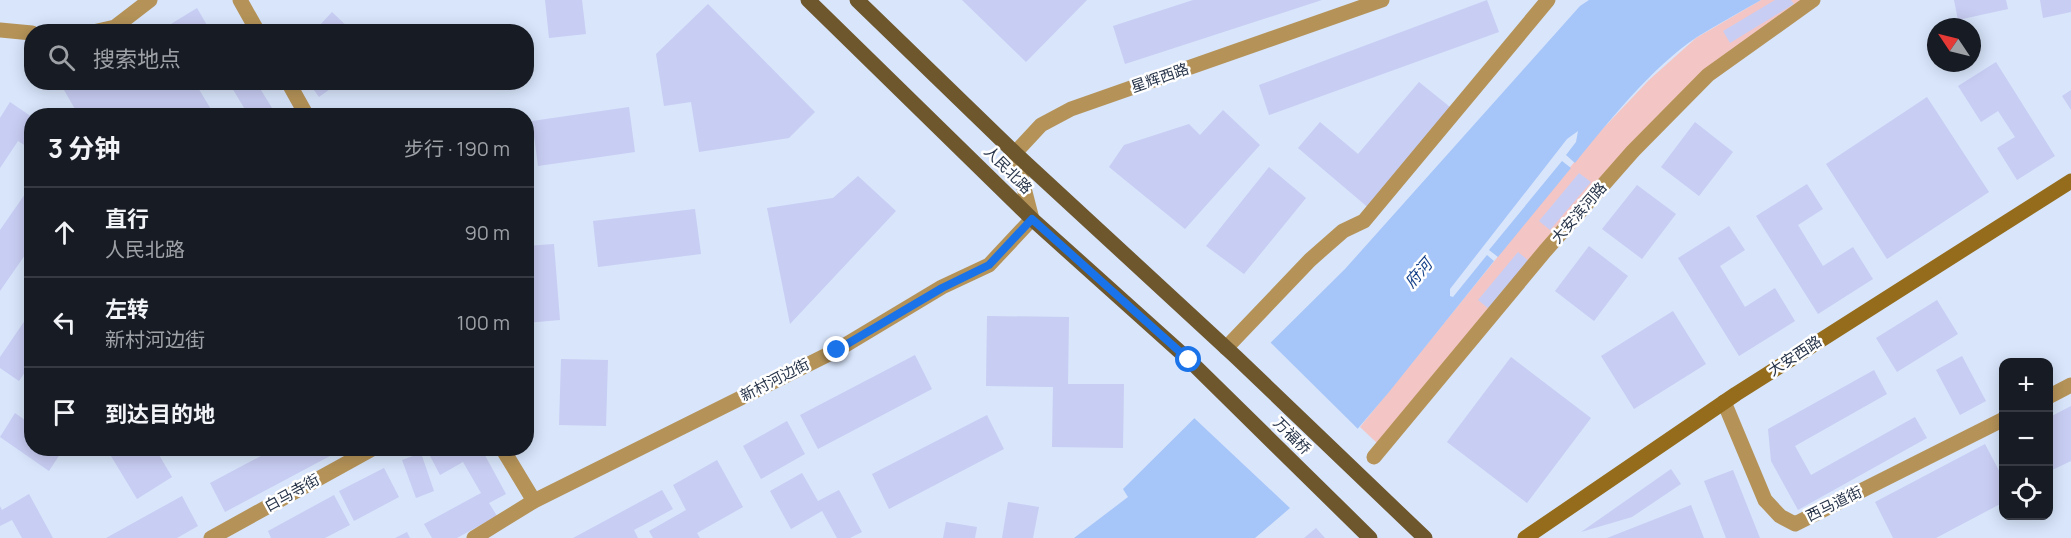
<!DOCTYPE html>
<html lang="zh">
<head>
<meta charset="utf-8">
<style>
	body { margin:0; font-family:Manrope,"Noto Sans SC",sans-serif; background:#242831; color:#f1f3f6 }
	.controls { position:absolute; right:18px; bottom:18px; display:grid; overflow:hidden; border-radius:12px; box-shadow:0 3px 15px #0003 }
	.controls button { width:54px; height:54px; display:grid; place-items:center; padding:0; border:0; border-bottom:2px solid #363941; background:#171b24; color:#f1f3f6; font:30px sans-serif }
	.compass { position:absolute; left:1927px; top:18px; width:54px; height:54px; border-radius:50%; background:#171b24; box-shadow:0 3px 15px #0003; rotate:305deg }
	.stop { position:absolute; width:18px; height:18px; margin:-14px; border:4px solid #1a73e8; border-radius:50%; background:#fff }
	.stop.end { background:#1a73e8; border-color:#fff; box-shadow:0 2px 6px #0008 }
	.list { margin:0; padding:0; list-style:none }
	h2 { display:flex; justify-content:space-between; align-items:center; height:78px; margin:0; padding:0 24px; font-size:26px }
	h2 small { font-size:20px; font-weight:400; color:#9ea1a6 }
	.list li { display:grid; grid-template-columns:39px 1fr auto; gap:18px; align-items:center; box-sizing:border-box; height:90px; padding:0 24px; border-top:2px solid #363941 }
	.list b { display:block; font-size:22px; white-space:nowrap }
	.list p { margin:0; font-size:20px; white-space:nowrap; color:#9ea1a6 }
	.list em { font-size:20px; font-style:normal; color:#9ea1a6 }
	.icon { flex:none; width:33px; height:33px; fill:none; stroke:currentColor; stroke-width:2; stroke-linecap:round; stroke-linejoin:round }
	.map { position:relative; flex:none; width:2071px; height:538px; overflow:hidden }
	.search { position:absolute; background:#171b24; box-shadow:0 3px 15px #0003; left:24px; top:24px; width:510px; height:66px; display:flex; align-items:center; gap:15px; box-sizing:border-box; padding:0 21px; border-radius:24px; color:#9ea1a6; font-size:22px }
	.panel { position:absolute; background:#171b24; box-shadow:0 3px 15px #0003; left:24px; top:108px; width:510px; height:348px; border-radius:24px }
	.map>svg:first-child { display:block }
	.green { fill:#f3c6c5 }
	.water { fill:#a6c5f8 }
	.pier { fill:#d8e5fb }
	.building { fill:#c8cdf3 }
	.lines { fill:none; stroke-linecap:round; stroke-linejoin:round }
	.street { stroke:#b59358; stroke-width:15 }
	.secondary { stroke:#946c1b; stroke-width:15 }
	.primary { stroke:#6e572d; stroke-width:15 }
	.route { stroke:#1a73e8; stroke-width:8 }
	.labels { text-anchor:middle; stroke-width:5; stroke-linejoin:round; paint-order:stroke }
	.street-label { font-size:15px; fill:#28354a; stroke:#fff }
	.water-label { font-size:16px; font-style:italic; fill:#144089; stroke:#fff }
</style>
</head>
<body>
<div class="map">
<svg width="2071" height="538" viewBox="0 0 2071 538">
	<rect width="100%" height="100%" fill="#d8e5fb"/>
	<!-- green -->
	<path class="green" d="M 1761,0 L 1807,0 L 1720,58 L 1378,444 L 1360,427 L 1593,139 L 1649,80 L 1696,38 Z"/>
	<!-- water -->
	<path class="water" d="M 1589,0 L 1761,0 C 1740,12 1718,24 1697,37 C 1651,68 1610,120 1575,163 L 1566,155 L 1576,142 L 1578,131 L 1567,139 L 1450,289 L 1450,296 L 1453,297 L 1487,255 L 1494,261 L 1389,392 L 1290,508 L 1255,538 L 1074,538 L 1128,497 L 1123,489 L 1345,269 L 1580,6 Z
		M 1562,161 L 1571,168 L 1498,257 L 1489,250 Z"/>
	<!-- pier -->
	<path class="pier" d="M 1268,340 L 1360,431 L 1292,510 L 1192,416 Z"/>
	<!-- building -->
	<path class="building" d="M 545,0 L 582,0 L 586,34 L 549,38 Z
		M 962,0 L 1087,0 L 1026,62 Z
		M 1193,0 L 1322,0 L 1125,64 L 1113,26 Z
		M 1487,0 L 1499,32 L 1269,115 L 1259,85 Z
		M 1775,0 L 1791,0 L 1794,4 L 1730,43 L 1723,31 Z
		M 1954,0 L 2006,0 L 2008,9 L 1958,20 Z
		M 2040,0 L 2071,0 L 2071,12 L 2043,18 Z
		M 708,4 L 815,112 L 789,138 L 699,152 L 691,102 L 664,106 L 656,54 Z
		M 197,8 L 211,32 L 158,32 Z
		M 332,12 L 353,32 L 326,32 L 319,26 Z
		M 1996,62 L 2055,156 L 2017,180 L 1997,148 L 2015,137 L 1998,111 L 1981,122 L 1958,86 Z
		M 76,82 L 203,82 L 197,86 L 215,116 L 79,116 L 64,90 Z
		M 231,82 L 256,82 L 277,116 L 249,116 L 229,83 Z
		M 308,82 L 340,82 L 319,97 Z
		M 1419,82 L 1455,111 L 1371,210 L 1298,148 L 1320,122 L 1358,154 Z
		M 2071,90 L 2071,110 L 2062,96 Z
		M 1927,97 L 1989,192 L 1887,259 L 1826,164 Z
		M 10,102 L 32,117 L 32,150 L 18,141 L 0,168 L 0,118 Z
		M 629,107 L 635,152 L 538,166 L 532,121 Z
		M 1223,110 L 1260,145 L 1185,229 L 1109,167 L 1124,145 L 1189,124 L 1200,135 Z
		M 1695,122 L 1733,152 L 1699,196 L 1661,167 Z
		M 1269,167 L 1306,198 L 1244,274 L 1206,246 Z
		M 1579,173 L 1591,182 L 1550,230 L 1539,221 Z
		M 858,176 L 896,211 L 790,324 L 767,208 L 833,198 Z
		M 32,184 L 32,245 L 0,291 L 0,230 Z
		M 1807,184 L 1823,209 L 1798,225 L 1823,266 L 1853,247 L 1873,279 L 1818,314 L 1756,216 Z
		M 1637,185 L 1676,214 L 1642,259 L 1602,229 Z
		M 695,209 L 701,254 L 598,267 L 593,221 Z
		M 1729,226 L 1745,250 L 1720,266 L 1745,307 L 1775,288 L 1795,321 L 1739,356 L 1678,258 Z
		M 554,244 L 560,320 L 526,323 L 526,246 Z
		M 1589,246 L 1628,276 L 1594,321 L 1555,291 Z
		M 1518,252 L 1529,261 L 1489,309 L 1478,300 Z
		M 1937,300 L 1958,334 L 1897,372 L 1876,338 Z
		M 32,310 L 32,362 L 19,381 L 0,368 L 0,357 Z
		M 1673,311 L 1706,364 L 1634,409 L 1601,356 Z
		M 987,316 L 1069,317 L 1068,384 L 1124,384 L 1123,448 L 1052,447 L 1053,387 L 986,386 Z
		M 915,355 L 932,389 L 818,449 L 800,415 Z
		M 1962,356 L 1986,401 L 1960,415 L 1936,370 Z
		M 1511,357 L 1591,418 L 1527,503 L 1447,442 Z
		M 561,359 L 608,360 L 606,426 L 559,425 Z
		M 1874,370 L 1887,394 L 1795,446 L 1811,475 L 1915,417 L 1927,438 L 1798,510 L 1771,461 L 1768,429 Z
		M 2071,406 L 2071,461 L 2048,472 L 2048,418 Z
		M 15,413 L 32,425 L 32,448 L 64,448 L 49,471 L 0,437 Z
		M 987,415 L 1004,449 L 889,509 L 872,474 Z
		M 787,421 L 805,454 L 761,479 L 743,446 Z
		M 1985,444 L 2004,480 L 2004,502 L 1936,538 L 1893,538 L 1875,502 Z
		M 123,448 L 155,448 L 172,477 L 137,499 L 111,456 Z
		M 276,448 L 345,448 L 225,512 L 210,483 Z
		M 439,448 L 481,448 L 506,494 L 489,503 L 497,516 L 457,538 L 432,538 L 424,524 L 481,493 L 463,462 L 440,475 L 429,454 Z
		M 421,453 L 434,491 L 416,498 L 402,460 Z
		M 717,460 L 743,507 L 697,533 L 700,538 L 653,538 L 649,531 L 686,510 L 673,485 Z
		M 384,468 L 399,497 L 354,521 L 339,491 Z
		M 1671,469 L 1681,484 L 1632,517 L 1581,532 Z
		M 1733,470 L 1760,538 L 1726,538 L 1704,481 Z
		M 802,473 L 818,501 L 839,490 L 862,532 L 850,538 L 837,538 L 822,511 L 791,529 L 770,491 Z
		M 662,490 L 673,509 L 634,530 L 638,538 L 573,538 Z
		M 29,494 L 53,538 L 22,538 L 12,520 L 0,526 L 0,506 L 2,510 Z
		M 334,495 L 350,525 L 325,538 L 271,538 L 268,531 Z
		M 182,496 L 198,526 L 177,538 L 106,538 Z
		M 1008,502 L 1039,507 L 1033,538 L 1002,538 Z
		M 1691,505 L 1704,538 L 1607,538 Z
		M 946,522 L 977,527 L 975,538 L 943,538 Z
		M 1316,528 L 1325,538 L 1304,538 Z
		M 407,532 L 410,538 L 395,538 Z"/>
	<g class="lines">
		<!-- street -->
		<path class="street" d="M 240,0 L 258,32
			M 0,30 L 32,33
			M 93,32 L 115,27 L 150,0
			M 288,82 L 307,116
			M 1226,348 L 1310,260 L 1343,231 L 1364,221 L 1548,0
			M 2048,397 L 2071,385
			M 1724,402 L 1765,500 L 1780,516 L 1795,524 L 2004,419
			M 502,448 L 534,501
			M 1374,457 L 1545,251 L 1633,151 L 1708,75 L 1813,0
			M 211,538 L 374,448
			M 474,538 L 534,501 L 837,350 L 942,287 L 989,265 L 1032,219 L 1015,153 L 1041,125 L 1071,109 L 1382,0"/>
		<!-- secondary -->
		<path class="secondary" d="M 1525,538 L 1736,394 L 2071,181"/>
		<!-- primary -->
		<path class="primary" d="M 808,0 L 1032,219 L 1189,360 L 1370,538
			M 857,0 L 1015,153 L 1236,357 L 1425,538"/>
	</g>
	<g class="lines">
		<!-- route -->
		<path class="route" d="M 837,350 L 942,288 L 989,265 L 1032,219 L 1189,360"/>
	</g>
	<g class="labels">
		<!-- street labels -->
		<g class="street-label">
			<text transform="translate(1160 78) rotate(-19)" y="5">星辉西路</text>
			<text transform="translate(1008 170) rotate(45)" y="5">人民北路</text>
			<text transform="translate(1579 213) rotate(-49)" y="5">大安滨河路</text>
			<text transform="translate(1795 356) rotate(-33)" y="5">大安西路</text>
			<text transform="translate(775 380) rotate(-27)" y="5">新村河边街</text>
			<text transform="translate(1292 436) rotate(45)" y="5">万福桥</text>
			<text transform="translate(292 493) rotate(-29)" y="5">白马寺街</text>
			<text transform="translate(1834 504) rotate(-26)" y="5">西马道街</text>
		</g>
		<!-- water labels -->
		<g class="water-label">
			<text transform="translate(1418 273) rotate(-49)" y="6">府河</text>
		</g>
	</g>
</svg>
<div class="controls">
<button>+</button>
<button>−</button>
<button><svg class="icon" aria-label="locate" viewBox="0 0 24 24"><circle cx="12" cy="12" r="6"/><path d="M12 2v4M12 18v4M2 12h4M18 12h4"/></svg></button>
</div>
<svg class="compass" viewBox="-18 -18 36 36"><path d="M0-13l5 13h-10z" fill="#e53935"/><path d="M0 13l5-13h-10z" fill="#9ea1a6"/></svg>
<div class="stop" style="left:1189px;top:360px"></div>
<div class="stop end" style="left:837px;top:350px"></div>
<div class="search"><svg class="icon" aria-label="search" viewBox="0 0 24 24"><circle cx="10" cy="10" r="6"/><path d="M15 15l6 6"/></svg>搜索地点</div>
<section class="panel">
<h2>3 分钟<small>步行 · 190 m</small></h2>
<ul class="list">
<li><svg class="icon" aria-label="ahead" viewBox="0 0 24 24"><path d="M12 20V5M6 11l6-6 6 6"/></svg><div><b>直行</b><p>人民北路</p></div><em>90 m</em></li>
<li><svg class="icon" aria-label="left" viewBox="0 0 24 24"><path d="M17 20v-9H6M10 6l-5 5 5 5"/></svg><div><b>左转</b><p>新村河边街</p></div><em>100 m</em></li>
<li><svg class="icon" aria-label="arrive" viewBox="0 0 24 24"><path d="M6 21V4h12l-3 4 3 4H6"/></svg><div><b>到达目的地</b></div></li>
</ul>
</section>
</div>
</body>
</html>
